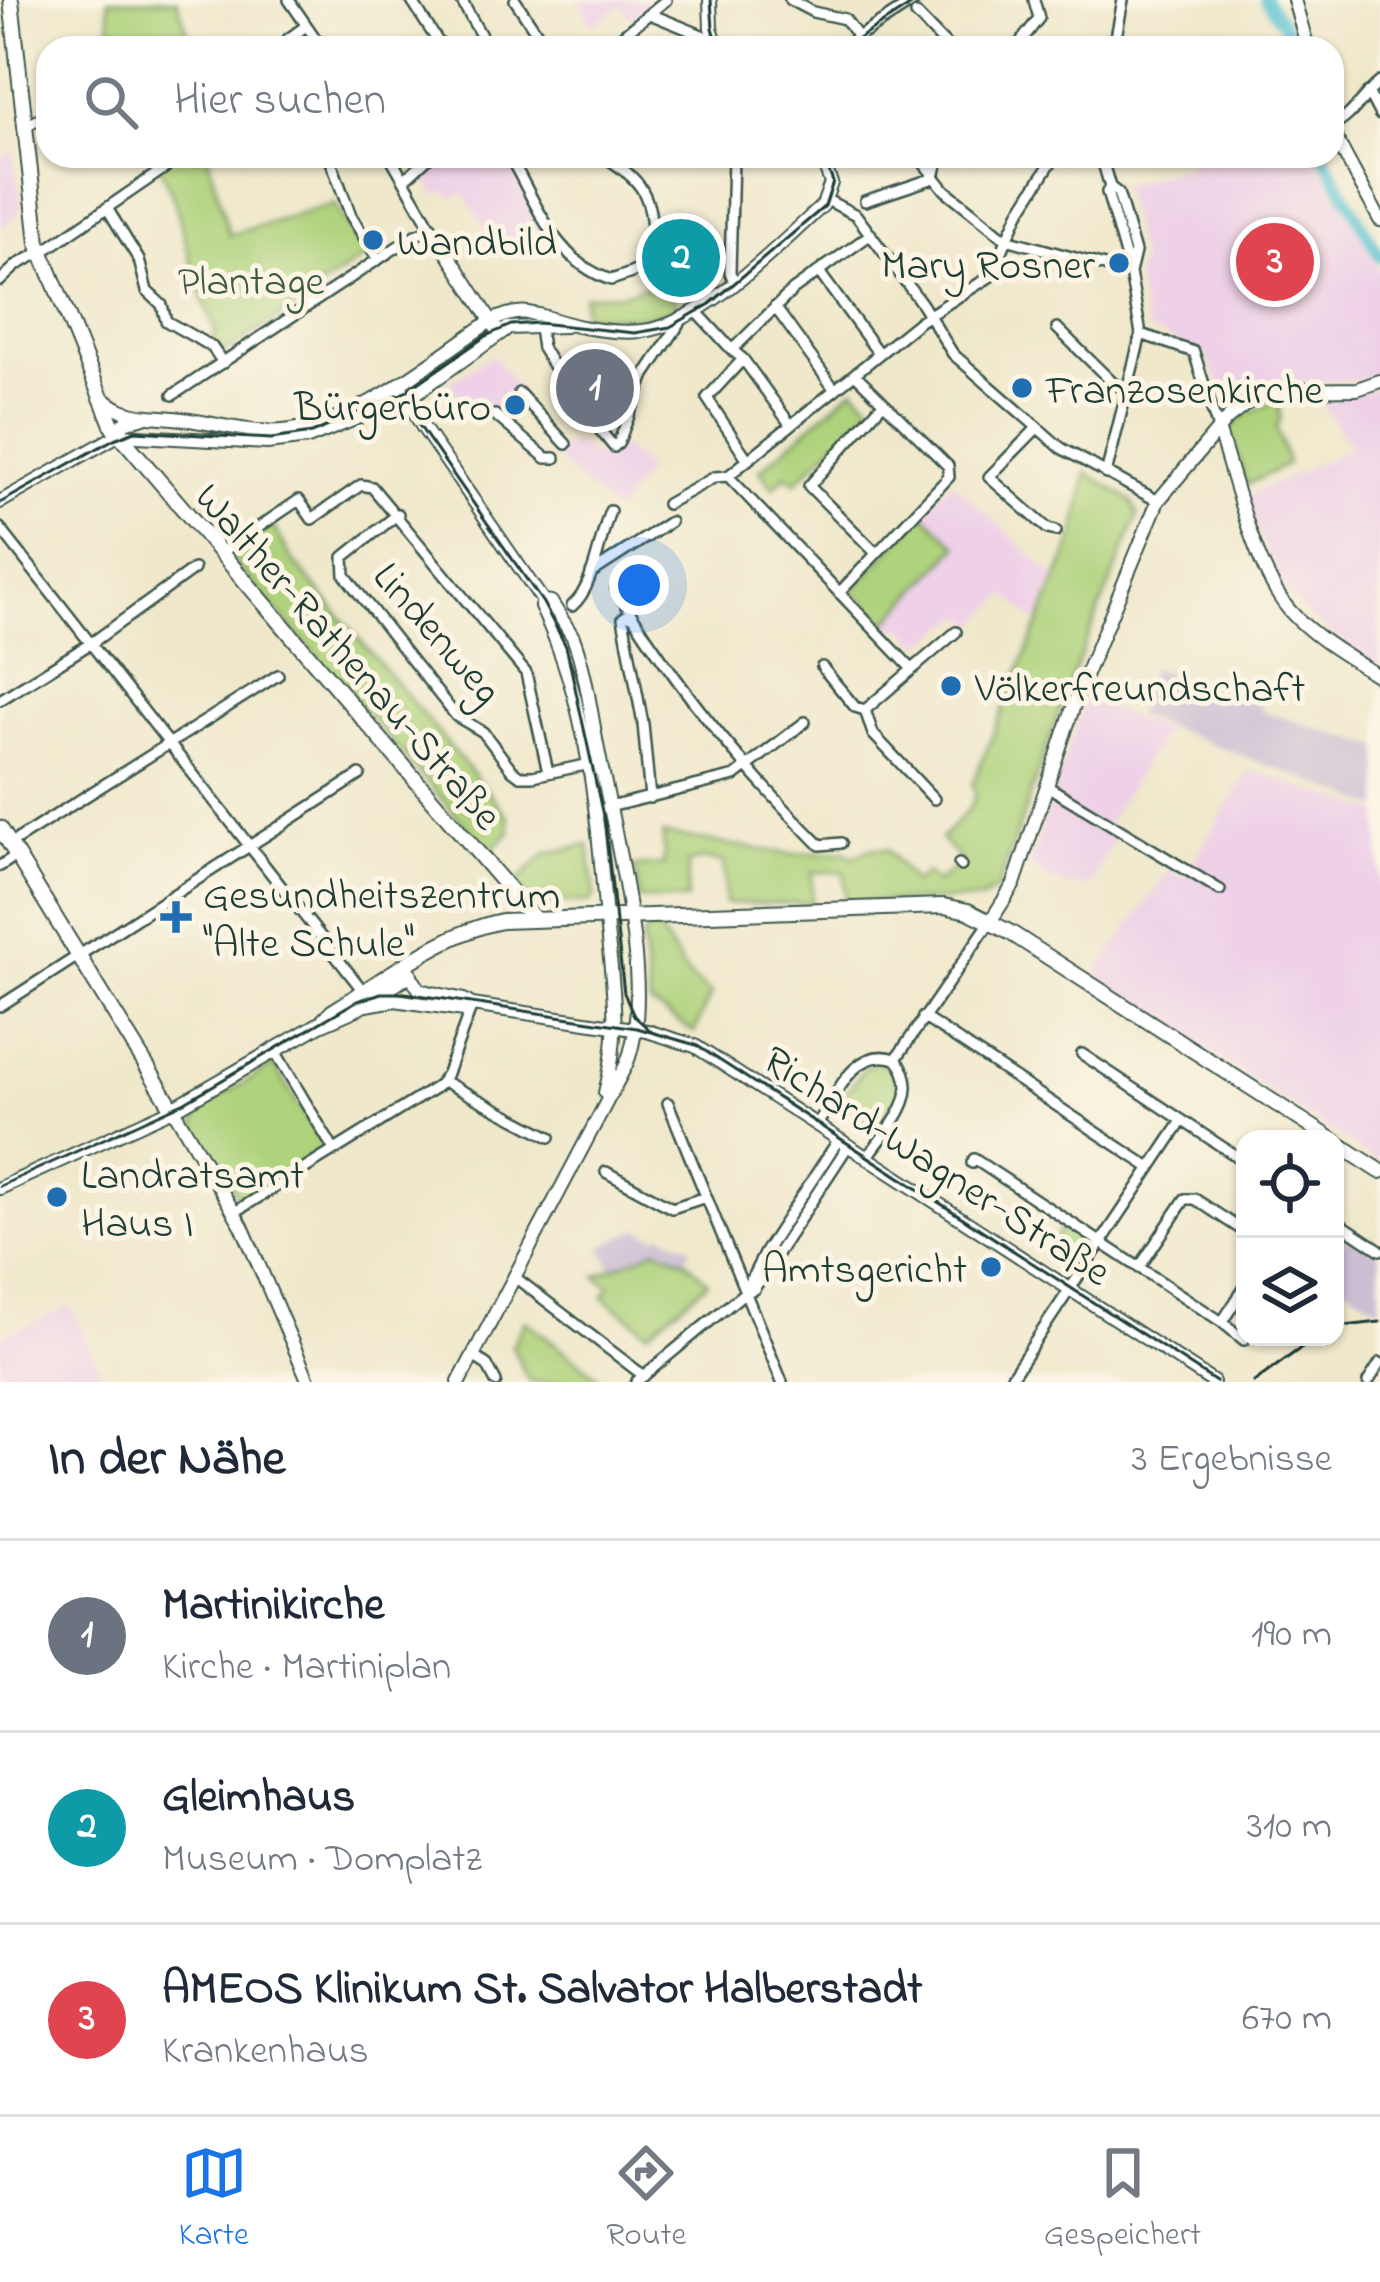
<!DOCTYPE html>
<html lang="de">
<head>
<meta charset="utf-8">
<style>
	body { margin:0; font-family:"Indie Flower",sans-serif; background:#f6f6f7; color:#1f2937 }
	.controls { position:absolute; right:36px; bottom:36px; display:grid; overflow:hidden; border-radius:24px; box-shadow:0 3px 9px #0004 }
	.controls button { width:108px; height:108px; display:grid; place-items:center; padding:0; border:0; border-bottom:3px solid #e0e1e3; background:#fff; color:#1f2937; font:60px sans-serif }
	.you { position:absolute; left:639px; top:585px; width:42px; height:42px; margin:-30px; border:9px solid #fff; border-radius:50%; background:#1a73e8; box-shadow:0 0 0 18px #1a73e833 }
	.badge { display:grid; place-items:center; width:78px; height:78px; border-radius:50%; background:#1a73e8; color:#fff; font-size:39px; font-weight:700 }
	.pin { position:absolute; translate:-50% -50%; border:6px solid #fff; box-shadow:0 3px 12px #0006 }
	.list { margin:0; padding:0; list-style:none }
	h2 { display:flex; justify-content:space-between; align-items:center; height:156px; margin:0; padding:0 48px; font-size:51px }
	h2 small { font-size:39px; font-weight:400; color:#747a83 }
	.list li { display:grid; grid-template-columns:78px 1fr auto; gap:36px; align-items:center; box-sizing:border-box; height:192px; padding:0 48px; border-top:3px solid #e0e1e3 }
	.list b { display:block; font-size:45px; white-space:nowrap }
	.list p { margin:0; font-size:39px; white-space:nowrap; color:#747a83 }
	.list em { font-size:39px; font-style:normal; color:#747a83 }
	.icon { flex:none; width:66px; height:66px; fill:none; stroke:currentColor; stroke-width:2; stroke-linecap:round; stroke-linejoin:round }
	.map { position:relative; flex:none; width:1380px; height:1382px; overflow:hidden }
	.search { position:absolute; background:#fff; box-shadow:0 3px 9px #0004; left:36px; right:36px; top:36px; height:132px; display:flex; align-items:center; gap:30px; box-sizing:border-box; padding:0 42px; border-radius:36px; color:#747a83; font-size:45px }
	.sheet { height:732px; background:#fff }
	nav { display:flex; justify-content:space-around; align-items:center; box-sizing:border-box; height:168px; border-top:3px solid #e0e1e3; background:#fff; font-size:33px; color:#747a83 }
	nav a { display:grid; justify-items:center; gap:6px }
	nav .on { color:#1a73e8 }
	.map>svg:first-child { display:block }
	.built { fill:#eed0e7 }
	.industrial { fill:#ccbed3 }
	.green { fill:#afd27b; stroke:#678858; stroke-width:3 }
	.lines { fill:none; stroke-linecap:round; stroke-linejoin:round }
	.river { stroke:#58c2d4; stroke-width:12 }
	.street-casing { stroke:#3e574b; stroke-width:14 }
	.secondary-casing { stroke:#3e574b; stroke-width:16 }
	.primary-casing { stroke:#3e574b; stroke-width:18 }
	.street { stroke:#fff; stroke-width:9 }
	.secondary { stroke:#fff; stroke-width:12 }
	.primary { stroke:#fff; stroke-width:14 }
	.tram { stroke:#1f3d34; stroke-width:3 }
	.poi-dot { fill:#1f6fb2; stroke:#fcf5e5; stroke-width:4.5 }
	.labels { text-anchor:middle; stroke-width:10; stroke-linejoin:round; paint-order:stroke }
	.poi-label { font-size:42px; fill:#1f3d34; stroke:#fcf5e5; text-anchor:start }
	.park-label { font-size:42px; fill:#3c5b42; stroke:#fcf5e5 }
	.street-label { font-size:42px; fill:#1f3d34; stroke:#fcf5e5 }
</style>
</head>
<body>
<div class="map">
<svg width="1380" height="1382" viewBox="0 0 1380 1382">
	<rect width="100%" height="100%" fill="#fcf5e5"/>
	<filter id="ink" filterUnits="userSpaceOnUse"><feTurbulence type="fractalNoise" baseFrequency=".00833" numOctaves="2"/><feDisplacementMap in="SourceGraphic" scale="24" xChannelSelector="R" yChannelSelector="G"/><feConvolveMatrix kernelMatrix="1 2 1 2 8 2 1 2 1" color-interpolation-filters="sRGB"/></filter>
	<filter id="wash" filterUnits="userSpaceOnUse"><feTurbulence type="fractalNoise" baseFrequency=".004" numOctaves="4" result="noise"/><feDisplacementMap in="SourceGraphic" scale="48" xChannelSelector="R" yChannelSelector="G"/><feGaussianBlur stdDeviation="2.7" result="paint"/><feColorMatrix in="noise" values="0 0 0 0 0 0 0 0 0 0 0 0 0 0 0 0 0 1.4 0 .05"/><feComposite in="paint" operator="in"/></filter>
	<g filter="url(#wash)">
		<rect width="100%" height="100%" fill="#efe8cb"/>
		<!-- built -->
		<path class="built" d="M 578,0 L 659,0 L 652,1 L 633,20 L 620,6 L 593,26 Z
			M 13,150 L 22,212 L 0,228 L 0,159 Z
			M 435,156 L 506,156 L 543,225 L 499,251 L 464,193 L 452,198 L 447,191 L 436,196 L 422,172 Z
			M 1193,156 L 1315,156 L 1380,271 L 1379,375 L 1362,380 L 1272,383 L 1229,402 L 1205,354 L 1147,329 L 1135,275 L 1141,262 L 1121,186 L 1190,165 Z
			M 492,355 L 520,392 L 492,418 L 446,385 Z
			M 1378,389 L 1380,391 L 1380,671 L 1306,614 L 1285,592 L 1244,498 L 1351,448 L 1317,396 Z
			M 572,441 L 593,456 L 618,444 L 647,469 L 615,513 L 553,456 Z
			M 952,481 L 1056,578 L 1037,622 L 1006,594 L 976,626 L 964,615 L 921,645 L 902,626 L 891,636 L 852,596 L 852,591 Z
			M 1085,699 L 1165,730 L 1104,828 L 1115,836 L 1089,889 L 1076,882 L 1071,888 L 1029,868 Z
			M 1249,770 L 1380,813 L 1380,1164 L 1094,977 L 1169,870 L 1184,877 Z
			M 71,1306 L 105,1382 L 0,1382 L 0,1337 Z"/>
		<!-- industrial -->
		<path class="industrial" d="M 1151,668 L 1262,706 L 1261,711 L 1380,747 L 1380,808 L 1136,715 Z
			M 639,1229 L 657,1237 L 660,1233 L 691,1247 L 686,1260 L 657,1249 L 612,1269 L 601,1246 Z
			M 1342,1230 L 1380,1255 L 1380,1308 L 1335,1279 L 1335,1240 Z"/>
		<!-- green -->
		<path class="green" d="M 108,0 L 177,0 L 193,48 L 112,48 Z
			M 152,156 L 208,156 L 229,235 L 334,204 L 367,256 L 312,292 L 313,296 L 225,352 L 212,339 L 216,334 C 209,313 200,292 194,271 C 181,231 177,191 152,156 Z
			M 665,282 L 679,308 L 639,317 L 582,315 L 584,296 L 621,293 Z
			M 854,388 L 873,407 L 796,482 L 786,475 L 773,488 L 760,470 Z
			M 1279,400 L 1280,422 L 1276,425 L 1287,464 L 1246,485 L 1230,430 L 1245,415 Z
			M 1087,473 L 1132,501 L 1138,516 L 1067,688 L 998,888 L 980,900 L 846,902 L 844,872 L 812,872 L 812,903 L 725,904 L 724,863 L 707,859 L 688,863 L 687,900 L 639,899 L 635,867 L 664,865 L 663,834 L 789,854 L 846,852 L 854,857 L 872,848 L 887,849 L 914,883 L 926,873 L 936,883 L 962,862 L 941,839 L 971,807 L 976,793 L 972,785 L 1074,539 Z
			M 923,513 L 958,546 L 887,623 L 852,591 Z
			M 273,526 L 291,558 L 509,817 L 510,833 L 488,852 L 228,555 Z
			M 589,845 L 595,896 L 590,902 L 537,904 L 514,885 L 546,853 Z
			M 650,924 L 655,924 L 687,974 L 711,994 L 694,1032 L 650,1004 L 642,939 Z
			M 878,1062 L 892,1066 L 902,1085 L 900,1096 L 876,1131 L 838,1104 L 864,1068 Z
			M 274,1065 L 325,1148 L 239,1199 L 195,1125 L 203,1107 Z
			M 1063,1225 L 1091,1243 L 1071,1275 L 1044,1256 Z
			M 657,1249 L 686,1260 L 708,1282 L 648,1332 L 603,1297 L 610,1287 L 596,1276 Z
			M 525,1320 L 598,1377 L 591,1382 L 529,1382 L 512,1346 Z"/>
		<g class="lines">
			<!-- river -->
			<path class="river" d="M 1265,0 L 1283,24 L 1294,48
				M 1324,156 L 1380,257"/>
		</g>
	</g>
	<g filter="url(#ink)">
		<g class="lines">
			<defs>
				<path id="street" d="M 289,0 L 322,48
					M 411,0 L 442,48
					M 461,0 L 488,48
					M 515,0 L 547,48
					M 790,0 L 813,12 L 845,19 L 858,37
					M 650,14 L 714,40
					M 916,14 L 949,48
					M 284,48 L 288,39 L 306,26
					M 607,48 L 666,0
					M 841,48 L 916,0
					M 1016,48 L 1039,18 L 1034,0
					M 1114,48 L 1123,0
					M 1368,92 L 1380,115
					M 1332,126 C 1352,118 1362,96 1380,82
					M 24,127 L 48,114
					M 329,156 L 351,216 L 378,260
					M 509,156 C 538,204 553,260 611,280 C 622,276 647,269 653,259 C 656,253 654,247 653,240 C 650,194 644,181 603,156
					M 563,156 L 568,156
					M 733,156 L 730,272 L 734,282
					M 918,156 L 945,190 L 1006,239 L 1130,273 L 1141,334 L 1106,474
					M 1101,156 L 1110,187 L 1107,192 L 1130,273 L 1135,252 L 1118,193 L 1110,187
					M 934,178 L 939,156
					M 404,180 L 430,156
					M 827,200 L 856,215 L 922,304 L 953,354 L 1061,448 L 1158,501
					M 865,201 L 934,178
					M 107,208 L 139,260 L 147,291 L 162,305 L 166,321 L 212,347 L 223,363
					M 819,272 L 879,354
					M 0,281 L 17,265 L 50,247 L 165,168
					M 775,307 L 835,390
					M 697,312 L 732,350
					M 538,321 L 542,348 L 572,396 L 614,447
					M 1057,328 L 1113,383 L 1128,390
					M 1141,334 L 1194,352 L 1218,429
					M 743,359 L 790,424
					M 519,393 L 566,444
					M 173,395 L 415,235 L 432,229 L 390,156
					M 495,415 L 546,458 L 555,458
					M 1037,428 L 989,477 L 1048,529 L 1056,531
					M 618,444 L 645,375 L 682,320
					M 748,460 L 707,398 L 743,359 L 732,350 L 793,290 L 871,234
					M 728,476 L 912,669
					M 667,504 L 715,477 L 728,476 L 920,321 L 991,276 L 1019,213 L 1055,156
					M 398,514 L 344,557 L 345,575 L 357,591 L 456,716 L 483,732 L 512,770 L 520,776 L 533,776 L 590,764
					M 0,528 L 364,992
					M 875,552 L 809,486 L 883,403
					M 219,554 L 299,500 L 312,519 L 361,485 L 372,487 L 526,673 L 548,772
					M 591,573 L 670,522
					M 616,589 C 672,681 743,768 820,845 L 841,843
					M 839,593 L 949,477 L 948,466 L 855,374
					M 572,606 C 594,588 599,539 610,511
					M 631,613 L 623,618 L 643,724 L 650,798
					M 822,667 L 855,707 L 865,710
					M 0,700 L 93,642 L 194,569
					M 1047,786 L 1220,890
					M 934,799 L 873,734 L 865,710 L 956,632
					M 605,808 L 735,776 L 805,722
					M 10,844 L 278,675
					M 959,864 L 961,866
					M 0,866 L 17,855
					M 0,1006 L 360,775
					M 923,1017 L 1149,1167
					M 275,1051 L 334,1150
					M 1082,1054 L 1245,1162
					M 896,1059 L 990,922
					M 443,1081 L 550,1137
					M 668,1103 L 782,1382
					M 817,1125 C 836,1096 854,1045 896,1059 C 926,1094 888,1127 867,1158
					M 972,1163 L 974,1159 L 1222,1322 L 1244,1340
					M 606,1172 L 672,1208 L 706,1197
					M 235,1212 L 438,1086 L 447,1073 L 471,1008
					M 1335,1220 L 1380,1250
					M 1139,1268 L 1185,1199 L 1195,1199 L 1245,1232
					M 516,1278 L 644,1376
					M 744,1293 L 765,1252 L 839,1139
					M 1222,1322 L 1245,1287
					M 473,1356 L 487,1365 L 496,1382
					M 636,1382 L 744,1293 L 754,1289 L 848,1146
					M 1008,1382 L 1182,1121
					M 1368,1382 L 1380,1363"/>
				<path id="secondary" d="M 710,0 L 711,28 L 718,48
					M 1294,0 L 1308,48
					M 1332,131 L 1380,220
					M 432,229 L 496,328
					M 399,384 L 422,426 L 543,601 L 551,602 L 573,637 C 587,674 591,716 599,755 C 614,832 657,993 626,1065 L 459,1382
					M 103,398 C 124,419 154,415 182,419 C 215,423 250,434 283,431 C 360,424 426,364 488,323 C 527,302 539,318 577,326 C 597,330 621,333 642,331 C 700,326 780,245 823,205 L 831,183 L 821,156
					M 1218,429 C 1235,480 1255,571 1290,611 C 1314,638 1350,658 1380,677
					M 119,435 L 267,443 L 308,438 L 412,396 L 508,328 L 565,326
					M 0,502 L 118,435 L 124,423 L 144,417
					M 543,601 L 541,607 C 589,704 597,814 606,920 C 612,986 622,1028 605,1093
					M 990,922 L 1014,884 L 1077,696 L 1158,501 L 1227,419 L 1254,398 L 1282,390 L 1357,389 L 1380,381
					M 405,968 L 420,990 L 464,1000 L 472,1005 L 647,1031 L 695,1046 L 1213,1382
					M 366,1005 L 395,1000 L 464,1010 L 472,1005
					M 0,1188 L 173,1109 L 242,1226 L 309,1382"/>
				<path id="primary" d="M 11,0 L 38,243 L 113,427 L 533,917
					M 0,828 L 173,1109 L 320,1024 L 359,1007 L 410,974
					M 320,1024 L 332,1012 C 384,980 442,933 502,921 L 944,906 L 968,911 L 1011,933 L 1331,1139
					M 1335,1142 L 1380,1171"/>
			</defs>
			<!-- street casing -->
			<use href="#street" class="street-casing"/>
			<!-- secondary casing -->
			<use href="#secondary" class="secondary-casing"/>
			<!-- primary casing -->
			<use href="#primary" class="primary-casing"/>
			<!-- street -->
			<use href="#street" class="street"/>
			<!-- secondary -->
			<use href="#secondary" class="secondary"/>
			<!-- primary -->
			<use href="#primary" class="primary"/>
			<!-- tram -->
			<path class="tram" d="M 711,0 L 713,28 L 719,48
				M 844,48 L 919,0
				M 419,381 L 411,399 L 416,421 L 543,603 L 566,646 L 605,825 L 624,993 L 634,1016 L 651,1031
				M 0,503 L 114,439 L 135,431 L 271,439 L 312,433 L 404,393 L 486,336 L 511,325 L 538,323 L 635,333 L 670,327 L 710,304 L 825,206 L 833,182 L 823,156
				M 0,1186 L 185,1102 L 355,1002 L 381,993 L 405,993 L 637,1028 L 696,1045 L 1216,1382
				M 1335,1327 L 1380,1322
				M 1254,1382 L 1316,1337"/>
		</g>
	</g>
	<!-- markers -->
	<g class="poi-dot">
		<circle cx="373" cy="240" r="12"/>
		<circle cx="1119" cy="263" r="12"/>
		<circle cx="1022" cy="388" r="12"/>
		<circle cx="515" cy="405" r="12"/>
		<circle cx="951" cy="686" r="12"/>
		<path d="M170 899h12v12h12v12h-12v12h-12v-12h-12v-12h12z"/>
		<circle cx="57" cy="1197" r="12"/>
		<circle cx="991" cy="1267" r="12"/>
	</g>
	<g class="labels">
		<!-- poi labels -->
		<g class="poi-label">
			<text x="397" y="255">Wandbild</text>
			<text x="1095" y="278" text-anchor="end">Mary Rosner</text>
			<text x="1046" y="403">Franzosenkirche</text>
			<text x="491" y="420" text-anchor="end">Bürgerbüro</text>
			<text x="975" y="701">Völkerfreundschaft</text>
			<text x="203" y="908">Gesundheitszentrum<tspan x="203" dy="48">"Alte Schule"</tspan></text>
			<text x="81" y="1188">Landratsamt<tspan x="81" dy="48">Haus I</tspan></text>
			<text x="967" y="1282" text-anchor="end">Amtsgericht</text>
		</g>
		<!-- park labels -->
		<g class="park-label">
			<text x="251" y="294">Plantage</text>
		</g>
		<!-- street labels -->
		<g class="street-label">
			<text transform="translate(439 632) rotate(49)" y="15">Lindenweg</text>
			<text transform="translate(350 655) rotate(49)" y="15">Walther-Rathenau-Straße</text>
			<text transform="translate(938 1164) rotate(33)" y="15">Richard-Wagner-Straße</text>
		</g>
	</g>
</svg>
<div class="controls">
<button><svg class="icon" aria-label="locate" viewBox="0 0 24 24"><circle cx="12" cy="12" r="6"/><path d="M12 2v4M12 18v4M2 12h4M18 12h4"/></svg></button>
<button><svg class="icon" aria-label="layers" viewBox="0 0 24 24"><path d="M12 4l9 5-9 5-9-5zM3 14l9 5 9-5"/></svg></button>
</div>
<div class="you"></div>
<div class="pin badge" style="left:595px;top:388px;background:#6b7280">1</div>
<div class="pin badge" style="left:681px;top:258px;background:#0f9aa8">2</div>
<div class="pin badge" style="left:1275px;top:262px;background:#e0444e">3</div>
<div class="search"><svg class="icon" aria-label="search" viewBox="0 0 24 24"><circle cx="10" cy="10" r="6"/><path d="M15 15l6 6"/></svg>Hier suchen</div>
</div>
<section class="sheet">
<h2>In der Nähe<small>3 Ergebnisse</small></h2>
<ul class="list">
<li><span class="badge" style="background:#6b7280">1</span><div><b>Martinikirche</b><p>Kirche · Martiniplan</p></div><em>190 m</em></li>
<li><span class="badge" style="background:#0f9aa8">2</span><div><b>Gleimhaus</b><p>Museum · Domplatz</p></div><em>310 m</em></li>
<li><span class="badge" style="background:#e0444e">3</span><div><b>AMEOS Klinikum St. Salvator Halberstadt</b><p>Krankenhaus</p></div><em>670 m</em></li>
</ul>
</section>
<nav>
<a class="on"><svg class="icon" aria-label="map" viewBox="0 0 24 24"><path d="M3 6l6-2 6 2 6-2v14l-6 2-6-2-6 2zM9 4v14M15 6v14"/></svg>Karte</a>
<a><svg class="icon" aria-label="directions" viewBox="0 0 24 24"><path d="M12 3l9 9-9 9-9-9zM9 14v-3h6M13 9l2 2-2 2"/></svg>Route</a>
<a><svg class="icon" aria-label="saved" viewBox="0 0 24 24"><path d="M7 4h10v16l-5-4-5 4z"/></svg>Gespeichert</a>
</nav>
</body>
</html>
